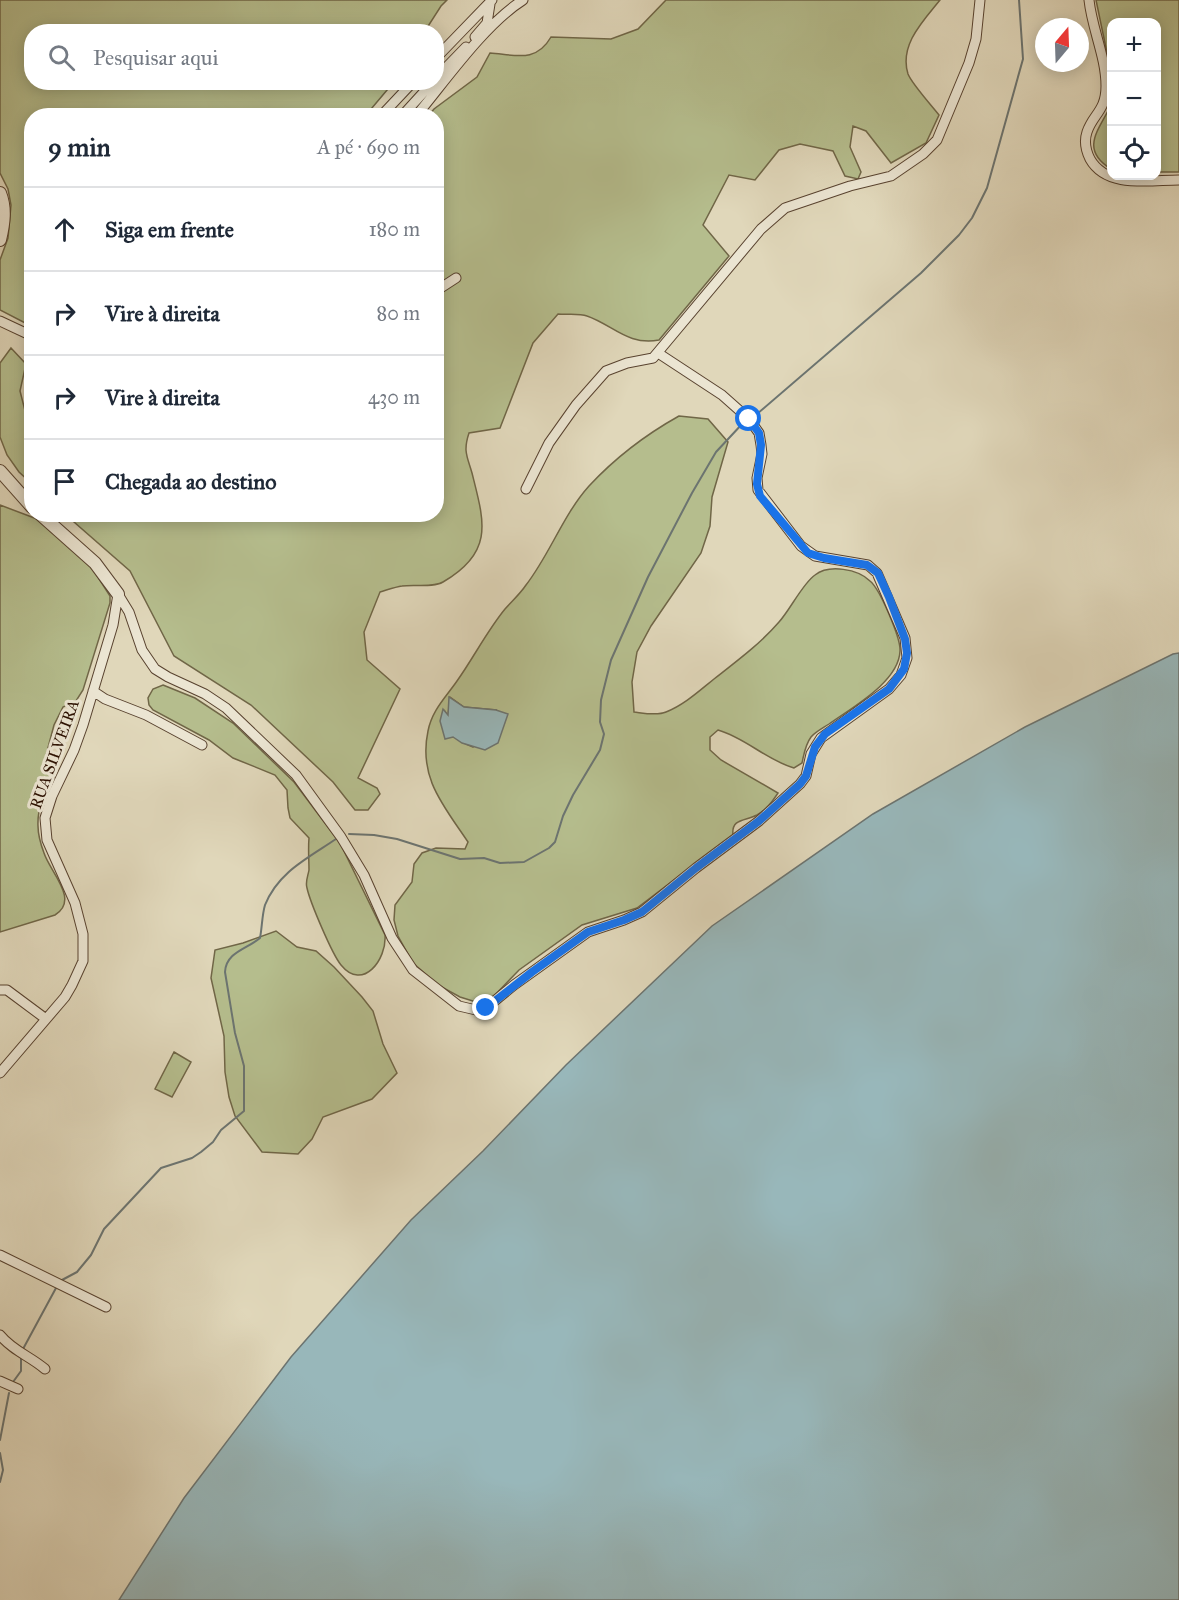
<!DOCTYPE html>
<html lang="pt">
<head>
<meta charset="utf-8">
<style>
	body { margin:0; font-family:"IM FELL Great Primer",serif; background:#f6f6f7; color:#1f2937 }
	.controls { position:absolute; right:18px; top:18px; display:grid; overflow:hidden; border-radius:12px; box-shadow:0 3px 15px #0003 }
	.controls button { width:54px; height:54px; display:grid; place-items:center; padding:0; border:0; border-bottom:2px solid #e0e1e3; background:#fff; color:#1f2937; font:30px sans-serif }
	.compass { position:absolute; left:1035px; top:18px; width:54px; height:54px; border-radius:50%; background:#fff; box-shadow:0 3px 15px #0003; rotate:19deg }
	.stop { position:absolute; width:18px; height:18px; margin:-14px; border:4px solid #1a73e8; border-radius:50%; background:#fff }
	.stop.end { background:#1a73e8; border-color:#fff; box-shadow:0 2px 6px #0008 }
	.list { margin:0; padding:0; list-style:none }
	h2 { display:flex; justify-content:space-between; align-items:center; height:78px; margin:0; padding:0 24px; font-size:26px }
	h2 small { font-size:20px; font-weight:400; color:#747a83 }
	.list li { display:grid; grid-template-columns:39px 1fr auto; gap:18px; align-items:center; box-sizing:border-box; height:84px; padding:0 24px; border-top:2px solid #e0e1e3 }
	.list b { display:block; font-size:22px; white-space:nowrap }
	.list em { font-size:20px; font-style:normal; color:#747a83 }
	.icon { flex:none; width:33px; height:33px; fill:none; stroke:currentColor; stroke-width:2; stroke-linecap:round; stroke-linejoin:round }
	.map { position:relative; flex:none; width:1179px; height:1600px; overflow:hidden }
	.search { position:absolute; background:#fff; box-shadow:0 3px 15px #0003; left:24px; top:24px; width:420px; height:66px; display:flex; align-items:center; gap:15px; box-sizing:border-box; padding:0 21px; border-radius:24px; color:#747a83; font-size:22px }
	.panel { position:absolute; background:#fff; box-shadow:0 3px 15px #0003; left:24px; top:108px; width:420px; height:414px; border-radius:24px }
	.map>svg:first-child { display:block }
	.green { fill:#b5bd8d; stroke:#706647; stroke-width:1.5; fill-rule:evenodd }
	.water { fill:#98b7ba; stroke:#6c7470; stroke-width:1.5 }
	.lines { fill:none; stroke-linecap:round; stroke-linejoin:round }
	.stream { stroke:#6c7470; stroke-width:2 }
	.minor-casing { stroke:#58422f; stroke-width:11 }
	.tertiary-casing { stroke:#58422f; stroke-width:14 }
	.minor { stroke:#ebe5d2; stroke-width:9 }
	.tertiary { stroke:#ebe5d2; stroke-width:12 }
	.route { stroke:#1a73e8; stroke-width:8 }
	.labels { text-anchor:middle; stroke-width:6; stroke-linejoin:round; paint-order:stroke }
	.street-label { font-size:16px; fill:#2b1001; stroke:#ebe5d2 }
</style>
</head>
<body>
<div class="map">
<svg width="1179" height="1600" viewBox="0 0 1179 1600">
	<rect width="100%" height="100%" fill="#e0d7ba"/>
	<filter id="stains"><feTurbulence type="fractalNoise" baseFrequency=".00333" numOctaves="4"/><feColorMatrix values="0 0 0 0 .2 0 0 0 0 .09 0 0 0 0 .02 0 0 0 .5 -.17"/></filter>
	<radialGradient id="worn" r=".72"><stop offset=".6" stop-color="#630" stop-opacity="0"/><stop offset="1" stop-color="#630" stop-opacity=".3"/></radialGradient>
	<!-- green -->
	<path class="green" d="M 0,0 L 447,0 L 441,6 L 425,31 L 32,32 L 32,82 L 393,83 L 366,115 L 32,116 L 31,326 L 0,310 L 0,260 L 8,238 L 11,205 L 8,189 L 0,173 Z
		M 666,0 L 940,0 C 923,21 899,45 908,74 C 912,84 932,106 939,115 L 926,143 L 891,163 L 866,131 L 853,126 L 850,147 L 861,172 L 858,179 L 845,176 L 833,151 L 800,144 L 779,150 L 755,180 L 729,175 L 703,225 L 729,256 L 659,340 C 628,346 613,325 587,316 C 579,313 567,315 558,314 L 533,343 L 500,428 L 469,433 C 463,451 467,456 472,473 C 484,521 495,552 443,582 C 433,588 414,584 402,586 C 395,587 387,590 380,592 L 364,632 L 367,660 L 400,689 L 358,778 L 377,788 L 380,794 L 368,810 L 355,810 L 333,782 L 251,705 L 174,656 L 130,571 L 66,515 L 117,515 L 123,520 L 128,514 L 436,514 L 436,116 L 429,115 L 434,109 L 477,77 L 490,53 C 516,55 536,63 551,37 L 611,39 L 638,29 Z
		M 1096,0 L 1179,0 L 1179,172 L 1157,172 L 1156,22 L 1112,22 L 1111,72 Z
		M 1111,105 L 1111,169 C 1079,149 1099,130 1111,105 Z
		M 11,348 L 26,364 L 20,391 L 31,434 L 31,483 L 19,472 L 7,455 L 0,437 L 0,363 Z
		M 679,416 L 708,419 L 728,442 L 712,497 L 710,526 L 701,553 L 651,626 L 637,652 L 632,682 L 634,712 C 643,713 657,716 666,712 C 684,705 699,691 714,679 C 737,661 760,644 779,622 C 790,610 803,583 815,575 C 829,564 858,569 870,581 C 880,589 901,639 900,651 C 899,682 851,708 829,724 C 823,728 815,732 811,737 C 805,745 804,754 802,763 L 794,768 C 766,760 746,738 718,730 L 710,737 L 710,750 L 721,760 L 778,793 C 772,802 767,809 757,815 C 746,821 731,818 733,835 L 637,908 L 582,925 L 519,970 L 490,1000 L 476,1002 L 460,997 L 438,985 L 413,963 L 398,936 L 394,920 L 395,905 L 412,882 L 414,864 L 422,853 L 436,848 L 465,849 L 468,842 C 444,806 418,778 428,731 C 432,710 446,697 457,681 C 474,657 487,631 505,609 C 512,601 520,594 526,585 C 550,554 563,515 589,486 C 616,457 645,435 679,416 ZM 450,697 L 464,707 L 496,710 L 473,747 C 451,739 451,731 444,710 L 448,716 Z
		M 0,505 L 37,519 L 87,560 L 110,596 L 110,603 L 83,690 L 76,701 L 63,707 L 54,725 L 45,759 L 55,768 C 47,787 37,805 38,826 C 38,834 41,845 44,853 C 50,872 80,900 55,915 L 0,932 Z
		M 163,685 L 195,698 L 233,723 L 294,782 L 340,843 L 385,935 C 387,959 363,992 341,965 C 332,954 310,902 307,888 C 305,882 308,876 309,870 C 309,859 308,849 309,838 L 290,818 L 288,808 L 287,790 L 275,775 L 233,758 L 209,740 L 153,710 L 149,705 L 148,698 L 153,689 Z
		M 276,931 L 297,947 L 316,951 L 334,967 L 362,997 L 373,1011 L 383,1044 L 397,1073 L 372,1099 L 323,1117 L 312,1139 L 298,1154 L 262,1152 L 235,1116 L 229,1097 L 225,1072 L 224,1036 L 211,978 L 215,950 L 243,943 Z
		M 174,1052 L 191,1062 L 172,1097 L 155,1089 Z"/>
	<!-- water -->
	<path class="water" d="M 1179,653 L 1179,1600 L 119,1600 L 184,1498 L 291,1357 L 411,1220 L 483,1151 L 566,1065 L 712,926 L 873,814 L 1025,727 L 1173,654 Z
		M 449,697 L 464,707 L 496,710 L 508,714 L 498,743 L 485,750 L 462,743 L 453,737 L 445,739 L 440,721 L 443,709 L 448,715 Z"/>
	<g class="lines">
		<!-- stream -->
		<path class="stream" d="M 757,414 L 921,273 L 959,235 L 972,218 L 987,188 L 1023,59 L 1019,0
			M 349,834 L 374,835 L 397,839 L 460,859 L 484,858 L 500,863 L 524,862 L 549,848 L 555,842 L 563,816 L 573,795 L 600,750 L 604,734 L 600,722 L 601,700 L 611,660 L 648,577 L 692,493 L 716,452 L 743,423
			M 62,1280 L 77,1272 L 91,1255 L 104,1229 L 161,1168 L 192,1158 L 201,1152 L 213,1142 L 221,1130 L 244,1111 L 244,1066 L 235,1033 L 225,972 C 226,952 247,949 260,938 C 262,928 262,915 265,905 C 278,872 308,858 336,839
			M 23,1349 L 56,1288
			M 13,1382 L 21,1371 L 21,1356
			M 0,1440 L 9,1393
			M 0,1453 L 3,1470 L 0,1482"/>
		<defs>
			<path id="minor" d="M 1089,0 C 1092,29 1106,57 1106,86 C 1106,111 1093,114 1087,132 C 1084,141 1086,151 1090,159 C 1107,189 1150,180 1179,180
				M 475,37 L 487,23 L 490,4
				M 436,58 L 492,0
				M 436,78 L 466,47
				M 381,116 L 413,82
				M 402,116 L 433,82
				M 416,116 C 446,80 485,24 523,0
				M 436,291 L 456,278
				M 0,321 L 32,336
				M 526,489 L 549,443 L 576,405 L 606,371 L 627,363 L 653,358 L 761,229 L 785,208 L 850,186 L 891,176 L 923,154 L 937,140 L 969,63 L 976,39 L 980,0
				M 118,594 L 129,612 L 142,650 L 155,669 L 168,677 L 205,694 L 226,708 L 296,775 L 341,837 L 364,875 L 392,938 L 413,970 L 459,1006 L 476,1010 L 486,1008 L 514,985 L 588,932 L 624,920 L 642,912 L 696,868 L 759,821 L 800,784 L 806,776 L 811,754 L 821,738 L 889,689 L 901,675 L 907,658 L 905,638 L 877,573 L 868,565 L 815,556 L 801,546 L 758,490 L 757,478 L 762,454 L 761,445 L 759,433 L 749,419 L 722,395 L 658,353
				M 93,691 L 105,699 L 146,715 L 202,745
				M 0,990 L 7,990 L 46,1019
				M 0,1073 L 65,997 L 72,985 L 83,961 L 83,934 L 75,903 L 47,840 L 45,818 L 52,796 L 74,750 L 83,725 L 113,625 L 118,594
				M 0,1255 L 106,1307
				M 0,1335 C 13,1351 30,1356 45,1369
				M 0,1381 L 18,1389"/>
			<path id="tertiary" d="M 0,193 C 6,208 4,223 0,240
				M 0,471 L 32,507
				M 40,514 L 95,563 L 118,594"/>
		</defs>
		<!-- minor casing -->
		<use href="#minor" class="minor-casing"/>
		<!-- tertiary casing -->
		<use href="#tertiary" class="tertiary-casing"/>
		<!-- minor -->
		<use href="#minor" class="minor"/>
		<!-- tertiary -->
		<use href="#tertiary" class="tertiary"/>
	</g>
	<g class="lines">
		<!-- route -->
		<path class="route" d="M 486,1008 L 532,972 L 588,932 L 624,920 L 642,912 L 696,868 L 759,821 L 800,784 L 806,776 L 815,747 L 825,734 L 889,689 L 904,669 L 907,653 L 905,639 L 889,597 L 878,573 L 867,565 L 824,558 L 808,553 L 760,496 L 757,484 L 761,445 L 759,433 L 749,419"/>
	</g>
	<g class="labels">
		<!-- street labels -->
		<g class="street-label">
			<text transform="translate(54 754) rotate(-70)" y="6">RUA SILVEIRA</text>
		</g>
	</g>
	<rect width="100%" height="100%" filter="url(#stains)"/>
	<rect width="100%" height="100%" fill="url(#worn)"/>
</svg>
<div class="controls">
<button>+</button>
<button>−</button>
<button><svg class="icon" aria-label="locate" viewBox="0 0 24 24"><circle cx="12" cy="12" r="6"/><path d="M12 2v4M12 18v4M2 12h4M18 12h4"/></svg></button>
</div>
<svg class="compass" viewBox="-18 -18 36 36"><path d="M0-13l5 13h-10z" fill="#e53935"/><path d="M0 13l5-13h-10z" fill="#747a83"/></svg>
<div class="stop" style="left:749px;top:419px"></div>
<div class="stop end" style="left:486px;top:1008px"></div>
<div class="search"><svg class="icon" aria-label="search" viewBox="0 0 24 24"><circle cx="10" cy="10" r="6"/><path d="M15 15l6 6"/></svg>Pesquisar aqui</div>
<section class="panel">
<h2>9 min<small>A pé · 690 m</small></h2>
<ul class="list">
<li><svg class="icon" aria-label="ahead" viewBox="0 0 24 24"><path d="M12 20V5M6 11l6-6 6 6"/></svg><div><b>Siga em frente</b></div><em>180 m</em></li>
<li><svg class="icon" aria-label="right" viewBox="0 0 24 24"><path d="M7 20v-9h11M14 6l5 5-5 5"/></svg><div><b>Vire à direita</b></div><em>80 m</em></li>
<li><svg class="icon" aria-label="right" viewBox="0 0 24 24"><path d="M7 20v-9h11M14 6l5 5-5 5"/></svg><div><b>Vire à direita</b></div><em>430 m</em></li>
<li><svg class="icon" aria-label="arrive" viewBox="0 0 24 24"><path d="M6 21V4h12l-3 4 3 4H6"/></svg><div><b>Chegada ao destino</b></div></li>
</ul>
</section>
</div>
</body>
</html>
